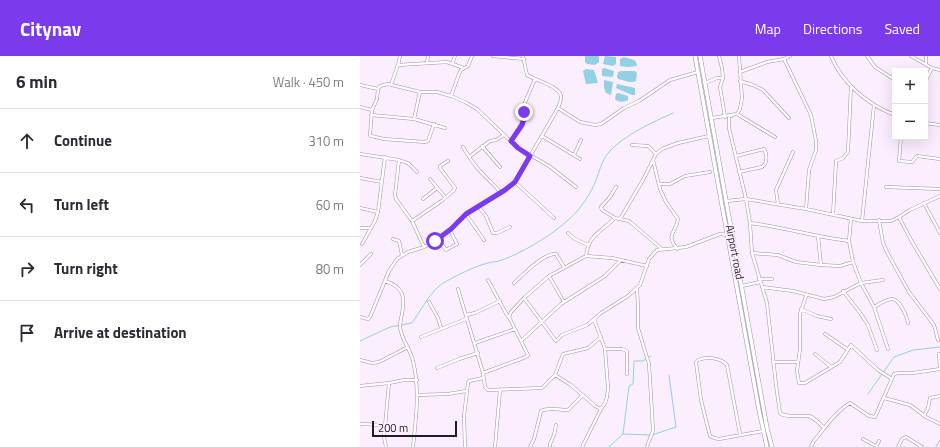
<!DOCTYPE html>
<html lang="en">
<head>
<meta charset="utf-8">
<style>
	body { margin:0; font-family:"Titillium Web",sans-serif; background:#f2f2f3; color:#2b2b33 }
	.controls { position:absolute; right:12px; top:12px; display:grid; overflow:hidden; border-radius:0px; box-shadow:0 4px 16px #0002 }
	.controls button { width:36px; height:36px; display:grid; place-items:center; padding:0; border:0; border-bottom:1px solid #e1e1e2; background:#fff; color:#2b2b33; font:20px sans-serif }
	.scale { position:absolute; left:12px; bottom:10px; width:85px; box-sizing:border-box; padding-left:4px; border:2px solid #211b23; border-top:0; font-size:11px; line-height:14px; white-space:nowrap; color:#211b23; -webkit-text-stroke:3px #faeeff; paint-order:stroke }
	.stop { position:absolute; width:12px; height:12px; margin:-9px; border:3px solid #7c3aed; border-radius:50%; background:#fff }
	.stop.end { background:#7c3aed; border-color:#fff; box-shadow:0 1px 4px #0008 }
	.list { margin:0; padding:0; list-style:none }
	h2 { display:flex; justify-content:space-between; align-items:center; height:52px; margin:0; padding:0 16px; font-size:17px }
	h2 small { font-size:13px; font-weight:400; color:#7c7c81 }
	.list li { display:grid; grid-template-columns:26px 1fr auto; gap:12px; align-items:center; box-sizing:border-box; height:64px; padding:0 16px; border-top:1px solid #e1e1e2 }
	.list b { display:block; font-size:15px; white-space:nowrap }
	.list em { font-size:13px; font-style:normal; color:#7c7c81 }
	.icon { flex:none; width:22px; height:22px; fill:none; stroke:currentColor; stroke-width:2; stroke-linecap:round; stroke-linejoin:round }
	.map { position:relative; flex:none; width:580px; height:391px; overflow:hidden }
	header { display:flex; align-items:center; gap:24px; box-sizing:border-box; height:56px; padding:0 20px; background:#7c3aed; color:#fff }
	header strong { font-size:19px }
	nav { display:flex; gap:22px; margin-inline-start:auto; font-size:14px }
	main { display:flex }
	aside { flex:1; background:#fff }
	.map>svg:first-child { display:block }
	.water { fill:#91d1e2 }
	.lines { fill:none; stroke-linecap:round; stroke-linejoin:round }
	.stream { stroke:#91d1e2; stroke-width:1 }
	.minor-casing { stroke:#a091a5; stroke-width:3.5 }
	.secondary-casing { stroke:#a091a5; stroke-width:4.5 }
	.minor { stroke:#fff; stroke-width:2.5 }
	.secondary { stroke:#fff; stroke-width:3.5 }
	.route { stroke:#7c3aed; stroke-width:5 }
	.labels { text-anchor:middle; stroke-width:3; stroke-linejoin:round; paint-order:stroke }
	.street-label { font-size:11px; fill:#211b23; stroke:#faeeff }
</style>
</head>
<body>
<header>
<strong>Citynav</strong>
<nav><a>Map</a><a>Directions</a><a>Saved</a></nav>
</header>
<main>
<aside>
<h2>6 min<small>Walk · 450 m</small></h2>
<ul class="list">
<li><svg class="icon" aria-label="ahead" viewBox="0 0 24 24"><path d="M12 20V5M6 11l6-6 6 6"/></svg><div><b>Continue</b></div><em>310 m</em></li>
<li><svg class="icon" aria-label="left" viewBox="0 0 24 24"><path d="M17 20v-9H6M10 6l-5 5 5 5"/></svg><div><b>Turn left</b></div><em>60 m</em></li>
<li><svg class="icon" aria-label="right" viewBox="0 0 24 24"><path d="M7 20v-9h11M14 6l5 5-5 5"/></svg><div><b>Turn right</b></div><em>80 m</em></li>
<li><svg class="icon" aria-label="arrive" viewBox="0 0 24 24"><path d="M6 21V4h12l-3 4 3 4H6"/></svg><div><b>Arrive at destination</b></div></li>
</ul>
</aside>
<div class="map">
<svg width="580" height="391" viewBox="0 0 580 391">
	<rect width="100%" height="100%" fill="#faeeff"/>
	<!-- water -->
	<path class="water" d="M 225,0 L 239,0 L 239,6 L 235,9 L 227,8 L 225,6 Z
		M 245,0 L 256,1 L 256,8 L 253,10 L 243,8 Z
		M 264,1 L 274,4 L 276,6 L 277,10 L 267,11 L 260,10 L 260,3 Z
		M 244,12 L 254,15 L 253,21 L 242,20 L 242,13 Z
		M 226,13 L 234,14 L 238,27 L 226,28 L 223,15 Z
		M 261,15 L 275,15 L 277,17 L 276,25 C 271,28 264,24 258,23 L 257,21 L 258,16 Z
		M 244,24 L 253,26 L 251,39 L 246,37 L 244,32 Z
		M 257,28 L 275,32 L 275,39 L 272,39 L 258,33 L 256,32 Z
		M 258,37 L 268,40 L 268,44 C 264,46 259,47 255,43 L 256,38 Z"/>
	<g class="lines">
		<!-- stream -->
		<path class="stream" d="M 0,285 L 30,271 L 52,267 C 59,257 69,239 78,231 C 86,224 112,212 121,209 C 127,207 133,206 139,205 C 159,199 192,179 207,165 C 218,156 228,142 234,129 C 239,118 241,105 249,96 C 264,79 293,66 313,57
			M 508,338 L 534,301 L 553,294 L 580,291
			M 263,378 L 269,330 L 273,328 L 274,305 L 283,305 L 291,300
			M 249,391 L 263,378 L 292,379 L 316,371 L 309,319
			M 576,391 L 580,384"/>
		<defs>
			<path id="minor" d="M 133,0 L 164,3
				M 359,0 L 362,12 L 363,22 L 360,31 L 365,61
				M 471,0 C 482,27 508,49 535,59
				M 507,0 L 515,11 L 535,24
				M 551,0 L 572,12 L 580,14
				M 424,3 L 451,59 L 456,85 L 456,94 L 449,114 L 446,153
				M 67,7 L 68,0
				M 92,8 L 95,0
				M 38,9 L 40,0
				M 566,9 L 566,0
				M 380,16 L 407,6 L 424,3 L 430,0
				M 380,25 L 393,29 L 403,34 L 429,62
				M 565,26 L 572,12
				M 345,27 L 357,22 L 363,22
				M 0,29 L 18,33
				M 31,29 L 38,9 L 87,6 L 104,12
				M 91,40 L 99,18 L 101,14 L 108,10 L 112,0
				M 0,51 L 12,54
				M 198,52 L 220,66 L 235,69 L 241,68 L 264,52 L 279,45 L 310,24 L 338,16
				M 377,58 L 415,81
				M 11,59 L 54,63 L 85,72
				M 371,60 L 369,61 L 369,72 L 386,143 L 390,167 L 392,197 L 407,247 L 416,329 L 420,357 C 425,362 441,359 449,360 C 455,362 460,368 464,372
				M 352,62 L 377,58 L 380,53 L 382,42 L 379,0
				M 54,63 L 60,36
				M 565,67 L 580,69
				M 74,68 L 68,85 L 65,86 L 24,83 L 11,80 L 10,79 L 12,54 L 17,43 L 18,33 L 20,30 L 28,28 L 60,36 L 77,36 L 91,40 L 105,46 L 117,53 L 158,92 L 189,110 L 216,131
				M 182,80 L 220,103
				M 541,81 L 539,105 L 552,106 L 557,100 L 580,103
				M 151,85 L 164,63 L 165,59 L 163,51 L 175,23
				M 272,89 L 288,90 L 296,98
				M 122,90 L 140,111
				M 103,91 C 108,99 113,108 120,115 C 127,123 134,128 140,136
				M 0,98 L 39,104 L 35,139 L 36,143 L 52,165 L 64,191
				M 214,99 L 221,84
				M 376,100 L 404,93 C 407,98 408,107 402,111 L 379,116
				M 109,101 L 130,85 L 136,84 L 144,79
				M 293,104 L 300,133 L 306,146 L 318,163 C 316,178 305,177 317,193
				M 39,105 C 47,104 52,111 57,116
				M 0,122 L 22,126
				M 70,123 L 85,141
				M 155,126 L 194,162
				M 299,128 L 310,128 L 325,120 L 350,116
				M 526,131 L 580,133
				M 63,143 L 77,132
				M 366,145 L 386,143 L 446,153 L 502,165 L 531,165 L 539,161 L 550,154 L 580,140
				M 564,147 L 580,177
				M 418,148 L 416,134 L 433,96
				M 118,150 L 126,160 L 133,177 L 137,177 L 150,171
				M 0,152 L 18,156
				M 106,158 L 124,184
				M 473,159 L 476,105 L 483,102 L 488,96 L 491,30
				M 539,161 L 551,184 L 580,233
				M 255,162 L 242,154 L 241,151 L 250,141 L 256,131
				M 260,163 L 283,124 L 296,98 L 302,93 L 318,87 L 349,80
				M 491,163 L 489,185 L 493,206 L 501,227 L 514,251 L 528,293
				M 519,164 L 523,187 L 527,196 L 549,236 L 574,269 L 578,284
				M 52,165 L 83,144 L 94,134 L 95,132 L 80,112 L 80,110 L 88,105
				M 502,165 L 514,49
				M 390,167 C 423,171 455,181 489,185
				M 0,172 L 11,172
				M 208,177 L 215,183 L 228,189
				M 458,180 L 461,209
				M 33,183 L 39,185 L 42,199
				M 78,183 L 86,194 L 97,188 L 90,174
				M 2,188 L 15,165 L 18,156 L 25,101
				M 392,197 L 418,199 L 436,206 L 461,209 L 480,210 L 493,206
				M 226,200 L 252,202 L 287,210
				M 0,209 L 11,198
				M 189,220 L 204,246
				M 399,223 L 412,223
				M 128,224 L 148,261
				M 25,225 C 44,231 45,241 42,258 C 41,262 40,267 40,271 C 41,283 51,294 53,305 C 60,333 56,363 53,391
				M 154,227 C 163,219 183,197 196,198 L 204,211
				M 382,230 L 400,226
				M 402,231 L 433,235 L 464,243 L 474,241 L 501,227 L 523,224
				M 277,232 L 278,251 L 278,272 L 289,308 L 293,374 C 292,380 288,385 287,391
				M 98,233 L 123,317 L 125,331 L 128,334 L 182,332 L 195,319 L 203,298 L 228,292 L 241,281
				M 483,235 L 501,258 L 508,269 L 517,294
				M 446,240 L 440,258 L 440,293 L 437,315 L 439,327 L 445,327 L 480,306 L 491,289 L 518,314 L 532,323
				M 164,242 L 196,285 L 202,279 L 227,269 L 241,257 L 268,240 L 280,229 L 289,203 L 297,194 L 326,191 L 360,178 L 367,179
				M 69,246 L 78,262 L 81,272
				M 514,251 C 519,248 527,243 532,243 C 540,243 547,261 548,267
				M 441,253 L 457,260 L 471,263
				M 106,259 L 115,257 L 140,245
				M 0,261 L 8,263 L 10,261 L 29,215 L 37,203 L 48,196 L 64,191 L 75,185 L 90,174 L 106,158 L 145,134 L 155,126 L 198,52 C 199,48 202,44 201,40 C 199,30 175,24 167,19 L 163,0
				M 155,273 L 161,285
				M 465,278 L 487,293
				M 61,281 L 106,263
				M 115,287 L 155,273 L 149,261 L 151,256 L 164,242 L 189,220 L 226,200 C 229,178 240,177 255,162 L 269,165 L 302,193
				M 245,293 L 262,293 L 267,295 L 267,318
				M 455,298 L 471,311
				M 579,298 L 580,313
				M 0,304 L 12,307 L 19,306 L 48,291
				M 413,306 L 438,306
				M 77,312 L 99,303 L 118,297
				M 123,317 L 166,301 L 168,299 L 161,285 L 201,248 L 245,220 L 261,204
				M 195,319 L 211,329 L 235,350 L 241,353
				M 0,330 L 29,327
				M 57,339 L 88,338 L 106,335
				M 524,342 L 550,349 L 566,361 L 580,368
				M 564,360 L 568,352 L 570,342 L 580,340
				M 0,368 L 24,369
				M 380,378 L 367,309 C 361,302 347,300 338,304 L 336,306 L 341,344 L 350,380 L 354,382 L 359,383 L 403,375
				M 503,383 L 516,390
				M 26,391 L 24,381 L 29,327 L 44,324 L 57,324
				M 105,391 L 104,360 L 108,327 L 109,325 L 123,322
				M 135,391 L 140,334
				M 170,391 L 174,383 L 181,355 C 188,351 200,354 208,354 L 223,339
				M 190,391 L 190,388 L 194,379 L 196,369
				M 222,391 L 241,353 L 245,347 L 247,341 L 248,331 L 245,293 L 234,263
				M 451,391 L 453,386 C 464,373 475,356 490,347 L 509,360 L 515,361 L 534,318 L 538,317 L 553,317 L 580,313
				M 516,391 L 519,385
				M 538,391 L 542,383 L 546,381 L 562,391"/>
			<path id="secondary" d="M 335,0 L 399,354 L 407,391
				M 340,0 L 407,372 L 412,391"/>
		</defs>
		<!-- minor casing -->
		<use href="#minor" class="minor-casing"/>
		<!-- secondary casing -->
		<use href="#secondary" class="secondary-casing"/>
		<!-- minor -->
		<use href="#minor" class="minor"/>
		<!-- secondary -->
		<use href="#secondary" class="secondary"/>
	</g>
	<g class="lines">
		<!-- route -->
		<path class="route" d="M 75,185 L 91,173 L 106,158 L 145,134 L 155,126 L 170,100 L 158,92 L 151,85 L 162,69 L 165,59 L 164,56"/>
	</g>
	<g class="labels">
		<!-- street labels -->
		<g class="street-label">
			<text transform="translate(375 196) rotate(79)" y="4">Airport road</text>
		</g>
	</g>
</svg>
<div class="controls">
<button>+</button>
<button>−</button>
</div>
<div class="scale">200 m</div>
<div class="stop" style="left:75px;top:185px"></div>
<div class="stop end" style="left:164px;top:56px"></div>
</div>
</main>
</body>
</html>
